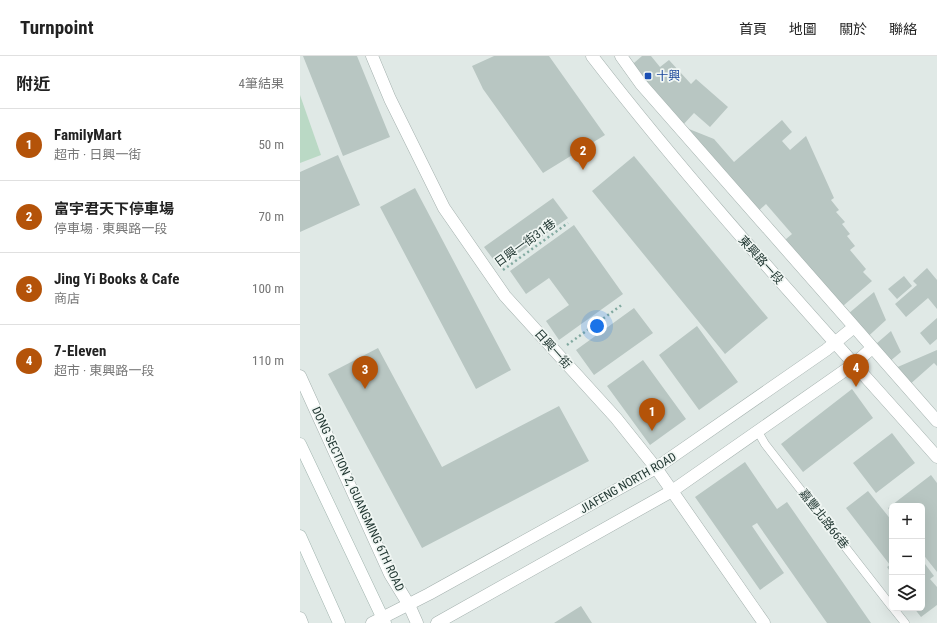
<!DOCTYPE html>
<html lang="zh-TW">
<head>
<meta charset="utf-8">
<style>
	body { margin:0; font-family:"Roboto Condensed","Noto Sans TC",sans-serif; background:#f2f2f2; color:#222 }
	.controls { position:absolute; right:12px; bottom:12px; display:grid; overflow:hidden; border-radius:6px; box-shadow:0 4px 16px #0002 }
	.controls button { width:36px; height:36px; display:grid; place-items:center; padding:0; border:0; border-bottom:1px solid #e0e0e0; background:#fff; color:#222; font:20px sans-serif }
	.you { position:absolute; left:297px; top:270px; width:14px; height:14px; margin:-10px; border:3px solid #fff; border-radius:50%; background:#1a73e8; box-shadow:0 0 0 6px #1a73e833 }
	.badge { display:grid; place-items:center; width:26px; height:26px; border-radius:50%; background:#b45309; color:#fff; font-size:13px; font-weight:700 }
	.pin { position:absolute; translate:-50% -33px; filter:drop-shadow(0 1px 2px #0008) }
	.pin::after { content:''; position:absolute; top:21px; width:14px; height:12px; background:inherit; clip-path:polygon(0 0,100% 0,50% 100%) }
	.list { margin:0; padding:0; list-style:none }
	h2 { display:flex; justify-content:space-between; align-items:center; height:52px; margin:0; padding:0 16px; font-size:17px }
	h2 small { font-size:13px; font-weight:400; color:#767676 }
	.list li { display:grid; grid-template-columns:26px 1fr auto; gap:12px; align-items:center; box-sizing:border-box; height:72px; padding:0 16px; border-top:1px solid #e0e0e0 }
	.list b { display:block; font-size:15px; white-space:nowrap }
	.list p { margin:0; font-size:13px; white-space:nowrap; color:#767676 }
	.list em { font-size:13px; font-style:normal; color:#767676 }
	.icon { flex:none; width:22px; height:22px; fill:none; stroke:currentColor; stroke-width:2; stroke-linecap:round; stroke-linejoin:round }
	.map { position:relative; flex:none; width:637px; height:567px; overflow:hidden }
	header { display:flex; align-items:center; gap:24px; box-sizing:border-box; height:56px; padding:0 20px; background:#fff; border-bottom:1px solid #e0e0e0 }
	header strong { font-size:19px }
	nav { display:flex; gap:22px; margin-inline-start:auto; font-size:14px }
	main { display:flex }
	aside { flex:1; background:#fff }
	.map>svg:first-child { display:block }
	.green { fill:#bad9c5 }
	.building { fill:#b8c6c2 }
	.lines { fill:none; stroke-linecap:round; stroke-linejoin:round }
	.service-casing { stroke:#a3b0ad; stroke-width:9 }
	.minor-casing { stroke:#a3b0ad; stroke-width:13 }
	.tertiary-casing { stroke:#a3b0ad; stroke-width:13 }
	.secondary-casing { stroke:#a0b4ae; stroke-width:13 }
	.path { stroke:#83aaa1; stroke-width:2.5; stroke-dasharray:2 3; stroke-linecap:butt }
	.service { stroke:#fff; stroke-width:8 }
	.minor { stroke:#fff; stroke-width:12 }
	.tertiary { stroke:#fff; stroke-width:12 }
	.secondary { stroke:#fff; stroke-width:12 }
	.transit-dot { fill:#1a4fb4; stroke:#f0f6f3; stroke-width:1.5 }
	.labels { text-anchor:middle; stroke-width:3.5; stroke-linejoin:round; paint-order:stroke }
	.transit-label { font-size:12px; fill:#164399; stroke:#f0f6f3; text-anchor:start }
	.street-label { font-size:12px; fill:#223833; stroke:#f0f6f3 }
</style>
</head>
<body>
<header>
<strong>Turnpoint</strong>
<nav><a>首頁</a><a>地圖</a><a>關於</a><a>聯絡</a></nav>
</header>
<main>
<aside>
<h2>附近<small>4筆結果</small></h2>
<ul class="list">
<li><span class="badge">1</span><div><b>FamilyMart</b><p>超市 · 日興一街</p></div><em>50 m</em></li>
<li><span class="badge">2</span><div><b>富宇君天下停車場</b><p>停車場 · 東興路一段</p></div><em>70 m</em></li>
<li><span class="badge">3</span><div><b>Jing Yi Books &amp; Cafe</b><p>商店</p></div><em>100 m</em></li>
<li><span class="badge">4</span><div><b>7-Eleven</b><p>超市 · 東興路一段</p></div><em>110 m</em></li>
</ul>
</aside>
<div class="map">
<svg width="637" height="567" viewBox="0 0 637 567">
	<rect width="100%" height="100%" fill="#e0e9e6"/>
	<!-- green -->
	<path class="green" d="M 0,39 L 21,99 L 0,107 Z"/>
	<!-- building -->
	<path class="building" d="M 3,0 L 57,0 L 90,81 L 43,100 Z
		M 194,0 L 249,0 L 305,79 L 243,117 L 183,33 L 172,10 Z
		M 342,0 L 351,0 L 360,11 L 369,4 L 391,28 L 396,23 L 428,51 L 410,71 L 394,57 L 382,70 L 327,13 Z
		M 482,64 L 492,76 L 482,85 L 490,94 L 506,80 L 534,142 L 531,144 L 539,154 L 536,156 L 545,166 L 542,168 L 550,178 L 547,180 L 555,190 L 550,194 L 566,213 L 563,216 L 572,225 L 536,256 L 479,189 L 492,178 L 466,148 L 453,160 L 384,71 L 414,83 L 434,106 Z
		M 38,99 L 60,149 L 0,176 L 0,116 Z
		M 334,100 L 468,262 L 425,298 L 292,135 Z
		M 115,132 L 211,314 L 176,333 L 80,151 Z
		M 253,142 L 268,162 L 199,211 L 184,191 Z
		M 274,169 L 323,238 L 259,284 L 246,265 L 269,249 L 249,222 L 226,238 L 210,215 Z
		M 627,212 L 637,224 L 637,253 L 628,242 L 606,261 L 595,248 L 617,229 L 613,225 Z
		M 604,220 L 612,230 L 597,243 L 588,233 Z
		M 574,236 L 586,264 L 562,286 L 542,263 Z
		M 334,252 L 353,277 L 294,319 L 276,294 Z
		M 637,262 L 637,283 L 630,289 L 620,277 Z
		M 397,270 L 438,326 L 399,354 L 359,299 Z
		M 591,275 L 601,296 L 583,311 L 569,294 Z
		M 78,292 L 142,411 L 259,350 L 289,405 L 122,492 L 28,318 Z
		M 637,294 L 637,310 L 634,307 L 608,330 L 593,313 Z
		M 343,304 L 386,363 L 350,389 L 307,330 Z
		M 552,333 L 573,362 L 503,416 L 481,388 Z
		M 592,377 L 615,407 L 576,437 L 553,407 Z
		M 445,406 L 477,453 L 487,446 L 571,567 L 527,567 L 457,467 L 452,470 L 484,517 L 460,534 L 395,441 Z
		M 631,419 L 637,427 L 637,516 L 622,497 L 622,450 L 592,450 L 592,458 L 588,452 Z
		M 568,435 L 592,465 L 592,518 L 587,511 L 590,509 L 546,452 Z
		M 622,504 L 634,520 L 630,523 L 637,531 L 637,549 L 621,561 L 614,552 L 622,552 Z
		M 281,550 L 292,567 L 254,567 Z"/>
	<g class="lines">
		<defs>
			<path id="service" d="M 457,374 L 465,388 L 592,551
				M 593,552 L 605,567"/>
			<path id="minor" d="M 72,0 L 90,43 L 144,152 L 205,240 L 316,362 L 356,412 L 464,567
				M 0,320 L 90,518 L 109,549 L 117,567
				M 0,562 L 2,567"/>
			<path id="tertiary" d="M 292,0 C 400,140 520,269 637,401
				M 321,0 L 341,28 L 637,365
				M 72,567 L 129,538 L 356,412 L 526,294 L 554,271
				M 137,567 L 372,435 L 554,308 L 572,292"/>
			<path id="secondary" d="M 0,388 L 85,567
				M 0,480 L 39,567"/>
		</defs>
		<!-- service casing -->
		<use href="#service" class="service-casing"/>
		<!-- minor casing -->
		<use href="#minor" class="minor-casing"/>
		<!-- tertiary casing -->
		<use href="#tertiary" class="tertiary-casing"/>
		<!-- secondary casing -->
		<use href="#secondary" class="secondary-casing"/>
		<!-- path -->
		<path class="path" d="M 203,214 L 268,167
			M 267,289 L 323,248"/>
		<!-- service -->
		<use href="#service" class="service"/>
		<!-- minor -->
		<use href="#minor" class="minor"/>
		<!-- tertiary -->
		<use href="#tertiary" class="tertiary"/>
		<!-- secondary -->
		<use href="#secondary" class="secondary"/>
	</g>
	<!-- markers -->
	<rect class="transit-dot" x="344" y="16" width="8" height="8" rx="2"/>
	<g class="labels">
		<!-- transit labels -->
		<g class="transit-label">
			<text x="356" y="24">十興</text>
		</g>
		<!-- street labels -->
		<g class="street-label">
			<text transform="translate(225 187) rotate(-36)" y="4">日興一街31巷</text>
			<text transform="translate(461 204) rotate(48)" y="4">東興路一段</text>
			<text transform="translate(253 293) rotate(48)" y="4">日興一街</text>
			<text transform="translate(328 427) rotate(-30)" y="4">JIAFENG NORTH ROAD</text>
			<text transform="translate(58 443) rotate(65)" y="4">DONG SECTION 2, GUANGMING 6TH ROAD</text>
			<text transform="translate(524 463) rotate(52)" y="4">嘉豐北路66巷</text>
		</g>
	</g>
</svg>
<div class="controls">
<button>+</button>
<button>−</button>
<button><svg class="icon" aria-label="layers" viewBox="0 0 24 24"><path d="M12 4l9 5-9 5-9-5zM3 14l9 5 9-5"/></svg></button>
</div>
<div class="you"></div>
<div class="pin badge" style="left:352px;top:375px">1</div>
<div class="pin badge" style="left:283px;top:114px">2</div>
<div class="pin badge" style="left:65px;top:333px">3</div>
<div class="pin badge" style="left:556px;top:331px">4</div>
</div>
</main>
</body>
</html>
